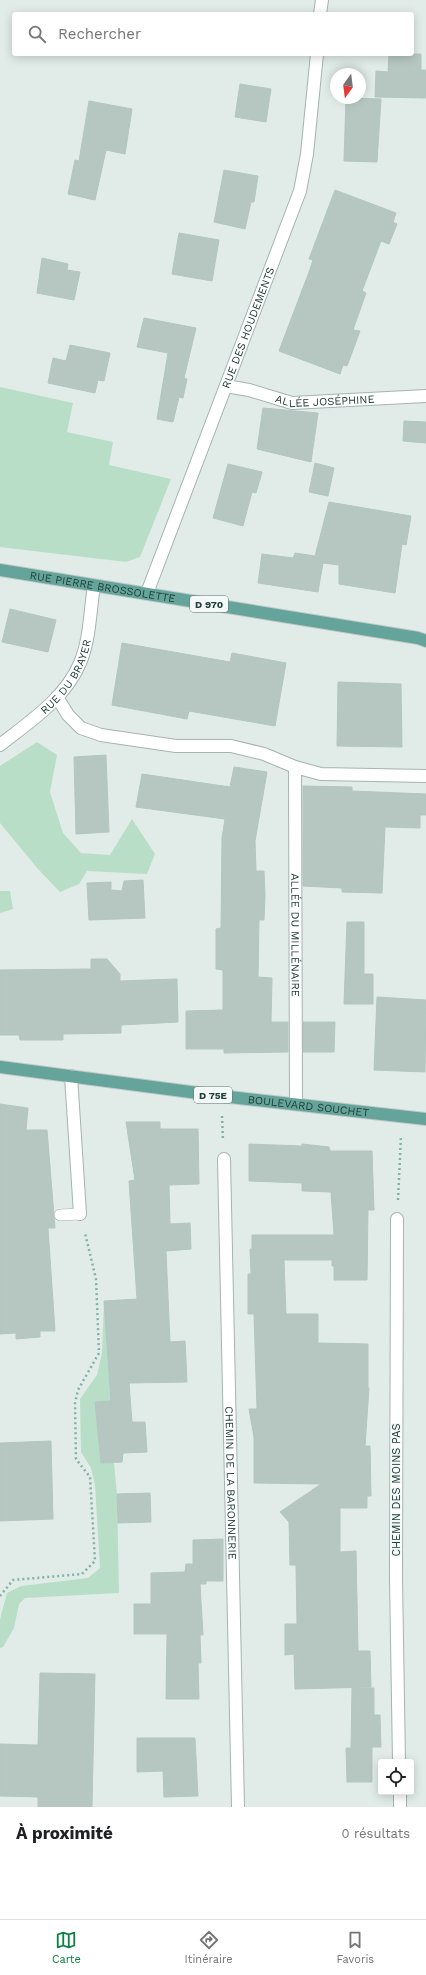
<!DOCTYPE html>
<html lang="fr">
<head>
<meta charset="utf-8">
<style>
	body { margin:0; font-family:"Work Sans",sans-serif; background:#f6f6f6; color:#202124 }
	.controls { position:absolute; right:12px; bottom:12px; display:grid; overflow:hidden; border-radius:4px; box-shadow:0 2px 10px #0003 }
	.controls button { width:36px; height:36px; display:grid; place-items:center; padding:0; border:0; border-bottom:1px solid #e0e0e0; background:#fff; color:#202124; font:20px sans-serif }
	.compass { position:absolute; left:330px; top:68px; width:36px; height:36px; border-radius:50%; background:#fff; box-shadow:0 2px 10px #0003; rotate:194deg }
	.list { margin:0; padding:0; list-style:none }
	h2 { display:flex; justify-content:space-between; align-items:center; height:52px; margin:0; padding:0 16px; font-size:17px }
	h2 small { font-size:13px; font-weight:400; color:#757577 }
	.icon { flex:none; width:22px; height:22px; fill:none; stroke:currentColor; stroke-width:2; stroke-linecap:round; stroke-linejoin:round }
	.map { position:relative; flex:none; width:426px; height:1807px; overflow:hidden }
	.search { position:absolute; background:#fff; box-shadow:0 2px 10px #0003; left:12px; right:12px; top:12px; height:44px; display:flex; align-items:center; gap:10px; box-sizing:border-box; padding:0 14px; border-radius:4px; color:#757577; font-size:15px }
	.sheet { height:112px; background:#fff }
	nav { display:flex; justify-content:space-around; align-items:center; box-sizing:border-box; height:56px; border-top:1px solid #e0e0e0; background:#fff; font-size:11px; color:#757577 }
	nav a { display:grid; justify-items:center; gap:2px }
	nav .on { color:#0b8043 }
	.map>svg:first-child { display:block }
	.green { fill:#b9dec7 }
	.building { fill:#b6c7c2; stroke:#b3c6c0 }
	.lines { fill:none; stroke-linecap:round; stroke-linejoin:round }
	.service-casing { stroke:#a4b4b1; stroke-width:12 }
	.minor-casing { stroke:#a4b4b1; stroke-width:14 }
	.primary-casing { stroke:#c1c9c8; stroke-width:14 }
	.path { stroke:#81b1a7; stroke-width:2.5; stroke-dasharray:2 3; stroke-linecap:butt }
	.service { stroke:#fff; stroke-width:11 }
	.minor { stroke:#fff; stroke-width:12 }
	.primary { stroke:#64a49a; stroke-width:12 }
	.labels { text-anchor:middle; stroke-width:3; stroke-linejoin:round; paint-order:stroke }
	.shield { fill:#f2f9f6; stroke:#607672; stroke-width:1 }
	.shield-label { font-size:10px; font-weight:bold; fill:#213e39 }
	.street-label { font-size:11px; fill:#213e39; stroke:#f2f9f6 }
</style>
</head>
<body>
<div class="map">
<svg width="426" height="1807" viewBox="0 0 426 1807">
	<rect width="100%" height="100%" fill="#e1ece9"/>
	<!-- green -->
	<path class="green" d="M 0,387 L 73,403 L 67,432 L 113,442 L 109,465 L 171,479 L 140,557 L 126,562 L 0,547 Z
		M 37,742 L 57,755 L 50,792 L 63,833 L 81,853 L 110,855 L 132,819 L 155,854 L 147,874 L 87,871 L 79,884 L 60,892 L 38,869 L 0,823 L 0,766 Z
		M 0,891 L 10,891 L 13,909 L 0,913 Z
		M 104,1301 L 111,1401 L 95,1402 L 101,1463 L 114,1463 L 117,1494 L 119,1593 L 25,1598 L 19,1604 L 14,1628 L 3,1647 L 0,1648 L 0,1619 L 7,1593 L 21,1586 L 88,1578 L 100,1568 L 95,1485 L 91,1468 L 81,1452 L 80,1399 L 97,1375 L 102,1353 Z"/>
	<!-- building -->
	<path class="building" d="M 389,54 L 421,54 L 421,70 L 426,70 L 426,98 L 375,97 L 376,71 L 388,72 Z
		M 240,84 L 271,89 L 266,122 L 235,117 Z
		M 346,98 L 381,99 L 377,162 L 344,161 Z
		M 89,101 L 132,109 L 125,154 L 106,150 L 95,200 L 68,194 L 75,160 L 79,161 Z
		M 224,170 L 258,176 L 254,202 L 251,202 L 245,229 L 214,222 Z
		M 335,190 L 396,213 L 393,222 L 397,224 L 389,244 L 381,241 L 362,291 L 366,293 L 353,330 L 360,331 L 347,366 L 343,365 L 340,374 L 279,351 L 309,272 L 313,260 L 309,259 Z
		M 179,233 L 219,240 L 212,281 L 172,274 Z
		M 42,258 L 68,264 L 67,270 L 80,272 L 74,300 L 37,293 Z
		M 144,318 L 196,328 L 184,378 L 187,379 L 183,398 L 179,397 L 173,422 L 157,419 L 168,353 L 137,347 Z
		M 70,345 L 110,353 L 104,381 L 98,380 L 95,393 L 48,383 L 53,358 L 66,361 Z
		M 263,408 L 318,413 L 311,462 L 257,449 Z
		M 404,421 L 426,422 L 426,443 L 403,441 Z
		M 315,463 L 334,468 L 328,496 L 309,492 Z
		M 228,464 L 262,472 L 256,493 L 252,492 L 243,526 L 213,518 Z
		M 329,502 L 411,516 L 406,545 L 402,544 L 395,593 L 339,584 L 339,565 L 323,563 L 318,592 L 258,583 L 262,554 L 293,558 L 295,553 L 315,556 Z
		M 10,609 L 56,620 L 48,652 L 2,642 Z
		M 122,643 L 230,662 L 232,653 L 286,663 L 275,726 L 189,711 L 187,719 L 112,705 Z
		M 338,682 L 401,684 L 402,747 L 337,746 Z
		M 106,755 L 109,832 L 76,834 L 74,757 Z
		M 234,767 L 267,772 L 255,841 L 256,871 L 264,871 L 265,895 L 264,920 L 259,920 L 258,977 L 272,978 L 271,1022 L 288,1022 L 288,1052 L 224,1053 L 224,1049 L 186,1049 L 186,1011 L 223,1010 L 223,970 L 216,969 L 216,929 L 221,928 L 222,838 L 225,819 L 136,807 L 142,774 L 230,787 Z
		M 303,786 L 352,787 L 352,791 L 426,794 L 426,815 L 420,815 L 420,828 L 385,827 L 382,893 L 342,892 L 342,888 L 303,886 Z
		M 143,880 L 145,918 L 89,920 L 87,883 L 111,882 L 111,890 L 122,891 L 124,881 Z
		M 347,922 L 364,922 L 364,974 L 373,974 L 373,1004 L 344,1004 Z
		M 91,959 L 107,959 L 120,974 L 120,981 L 177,979 L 178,1022 L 121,1025 L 121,1033 L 63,1034 L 63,1040 L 20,1040 L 19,1035 L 0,1035 L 0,970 L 91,969 Z
		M 377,997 L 426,1000 L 425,1072 L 374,1070 Z
		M 303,1022 L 335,1022 L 334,1052 L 303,1052 Z
		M 0,1104 L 28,1108 L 26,1130 L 47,1130 L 55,1228 L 48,1228 L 55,1331 L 40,1331 L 40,1337 L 16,1339 L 16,1333 L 0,1334 Z
		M 126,1122 L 160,1122 L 160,1129 L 198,1129 L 199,1184 L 169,1185 L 170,1224 L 190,1223 L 191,1249 L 166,1251 L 170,1342 L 185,1341 L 187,1382 L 129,1383 L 132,1422 L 145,1422 L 147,1452 L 123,1453 L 122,1462 L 101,1463 L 95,1402 L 111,1401 L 104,1301 L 137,1299 L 129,1181 L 135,1180 Z
		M 249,1144 L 302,1146 L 302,1144 L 329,1147 L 330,1151 L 372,1151 L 374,1210 L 368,1210 L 367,1280 L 334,1280 L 334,1266 L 332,1266 L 332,1260 L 284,1260 L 286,1314 L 318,1314 L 318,1343 L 368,1344 L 368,1388 L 369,1388 L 365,1446 L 370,1446 L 371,1496 L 367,1496 L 367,1508 L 340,1508 L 340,1552 L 356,1551 L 358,1651 L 370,1651 L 371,1687 L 295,1689 L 294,1654 L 285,1655 L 285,1624 L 297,1624 L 296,1565 L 290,1565 L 289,1522 L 280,1512 L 321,1484 L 254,1483 L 254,1437 L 249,1409 L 257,1409 L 254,1314 L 248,1314 L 248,1274 L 251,1274 L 250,1249 L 252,1249 L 252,1235 L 334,1235 L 331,1192 L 302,1191 L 302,1183 L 249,1181 Z
		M 51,1441 L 53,1519 L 0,1521 L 0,1443 Z
		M 150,1493 L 151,1522 L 118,1523 L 117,1494 Z
		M 223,1539 L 223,1581 L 206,1581 L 206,1584 L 200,1584 L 203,1635 L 200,1635 L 201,1663 L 198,1663 L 199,1699 L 166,1699 L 167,1634 L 134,1634 L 134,1604 L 151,1604 L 151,1573 L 185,1572 L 186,1564 L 193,1564 L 193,1540 Z
		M 40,1673 L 95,1674 L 92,1807 L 38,1807 L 38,1797 L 0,1796 L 0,1744 L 38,1745 Z
		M 352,1688 L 374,1688 L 374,1715 L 380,1715 L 381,1747 L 372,1747 L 372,1782 L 347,1782 L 346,1748 L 351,1748 Z
		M 137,1738 L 195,1738 L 198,1796 L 164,1797 L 163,1771 L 137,1772 Z"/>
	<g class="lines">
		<defs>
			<path id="service" d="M 60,1215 L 80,1214"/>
			<g id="minor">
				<path d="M 320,14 L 322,0"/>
				<path id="s1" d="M 226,386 L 249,390 L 292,403 L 426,396"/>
				<path id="s2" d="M 147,593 L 300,191 L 307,154 L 317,54"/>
				<path d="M 57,697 L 68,715 L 81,728 L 101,735 L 176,746 L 231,746 L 264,754 L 295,767 L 321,774 L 426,776"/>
				<path id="s3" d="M 0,745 C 29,722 65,699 80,663 C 90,640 90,610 94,586"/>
				<path id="s4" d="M 295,767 L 296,1103"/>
				<path d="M 71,1076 L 80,1214"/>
				<path id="s5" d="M 224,1159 L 238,1807"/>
				<path d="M 397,1219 L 396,1579 L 399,1762"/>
				<path d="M 400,1792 L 400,1807"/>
			</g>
			<g id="primary">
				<path id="s6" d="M 0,570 L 418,638 L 426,641"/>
				<path id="s7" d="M 0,1067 L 221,1096 L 426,1119"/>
			</g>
		</defs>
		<!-- service casing -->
		<use href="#service" class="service-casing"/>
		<!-- minor casing -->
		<use href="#minor" class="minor-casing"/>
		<!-- primary casing -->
		<use href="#primary" class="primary-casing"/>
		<!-- path -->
		<path class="path" d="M 222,1116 L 223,1141
			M 398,1200 L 401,1136
			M 0,1596 L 13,1580 L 82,1574 L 95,1561 L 90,1477 L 76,1459 L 75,1403 L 78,1390 L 99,1353 L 96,1279 L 85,1233"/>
		<!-- service -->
		<use href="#service" class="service"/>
		<!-- minor -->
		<use href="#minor" class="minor"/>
		<!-- primary -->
		<use href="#primary" class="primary"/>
	</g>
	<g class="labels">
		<!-- shield labels -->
		<g class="shield">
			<rect x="190" y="596" width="38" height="16" rx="3"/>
			<rect x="194" y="1087" width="38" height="16" rx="3"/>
		</g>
		<g class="shield-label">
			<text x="209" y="608">D 970</text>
			<text x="213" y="1099">D 75E</text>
		</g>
		<!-- street labels -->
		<g class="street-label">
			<text dy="4" stroke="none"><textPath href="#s2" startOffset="284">RUE DES HOUDEMENTS</textPath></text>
			<text dy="4" stroke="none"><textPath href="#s1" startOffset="101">ALLÉE JOSÉPHINE</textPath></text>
			<text dy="4" stroke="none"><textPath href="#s6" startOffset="104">RUE PIERRE BROSSOLETTE</textPath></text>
			<text dy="4" stroke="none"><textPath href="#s3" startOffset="97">RUE DU BRAYER</textPath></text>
			<text dy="4" stroke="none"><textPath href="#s4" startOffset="168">ALLÉE DU MILLÉNAIRE</textPath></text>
			<text dy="4" stroke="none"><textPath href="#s7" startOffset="311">BOULEVARD SOUCHET</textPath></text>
			<text dy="4" stroke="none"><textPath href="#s5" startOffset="324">CHEMIN DE LA BARONNERIE</textPath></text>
			<text transform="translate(396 1490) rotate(-90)" y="4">CHEMIN DES MOINS PAS</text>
		</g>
	</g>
</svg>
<div class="controls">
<button><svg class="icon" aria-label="locate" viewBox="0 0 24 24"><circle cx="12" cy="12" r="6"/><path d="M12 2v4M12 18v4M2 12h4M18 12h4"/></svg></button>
</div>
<svg class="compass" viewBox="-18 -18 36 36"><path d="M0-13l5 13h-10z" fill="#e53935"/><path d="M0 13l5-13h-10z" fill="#757577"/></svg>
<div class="search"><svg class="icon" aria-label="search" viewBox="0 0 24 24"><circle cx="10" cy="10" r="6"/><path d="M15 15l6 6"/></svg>Rechercher</div>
</div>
<section class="sheet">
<h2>À proximité<small>0 résultats</small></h2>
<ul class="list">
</ul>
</section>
<nav>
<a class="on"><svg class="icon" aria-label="map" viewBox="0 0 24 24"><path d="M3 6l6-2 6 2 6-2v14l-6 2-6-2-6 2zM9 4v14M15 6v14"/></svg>Carte</a>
<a><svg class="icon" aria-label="directions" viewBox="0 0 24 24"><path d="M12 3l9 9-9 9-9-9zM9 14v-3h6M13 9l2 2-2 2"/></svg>Itinéraire</a>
<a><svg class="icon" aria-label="saved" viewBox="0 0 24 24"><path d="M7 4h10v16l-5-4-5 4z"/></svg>Favoris</a>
</nav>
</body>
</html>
